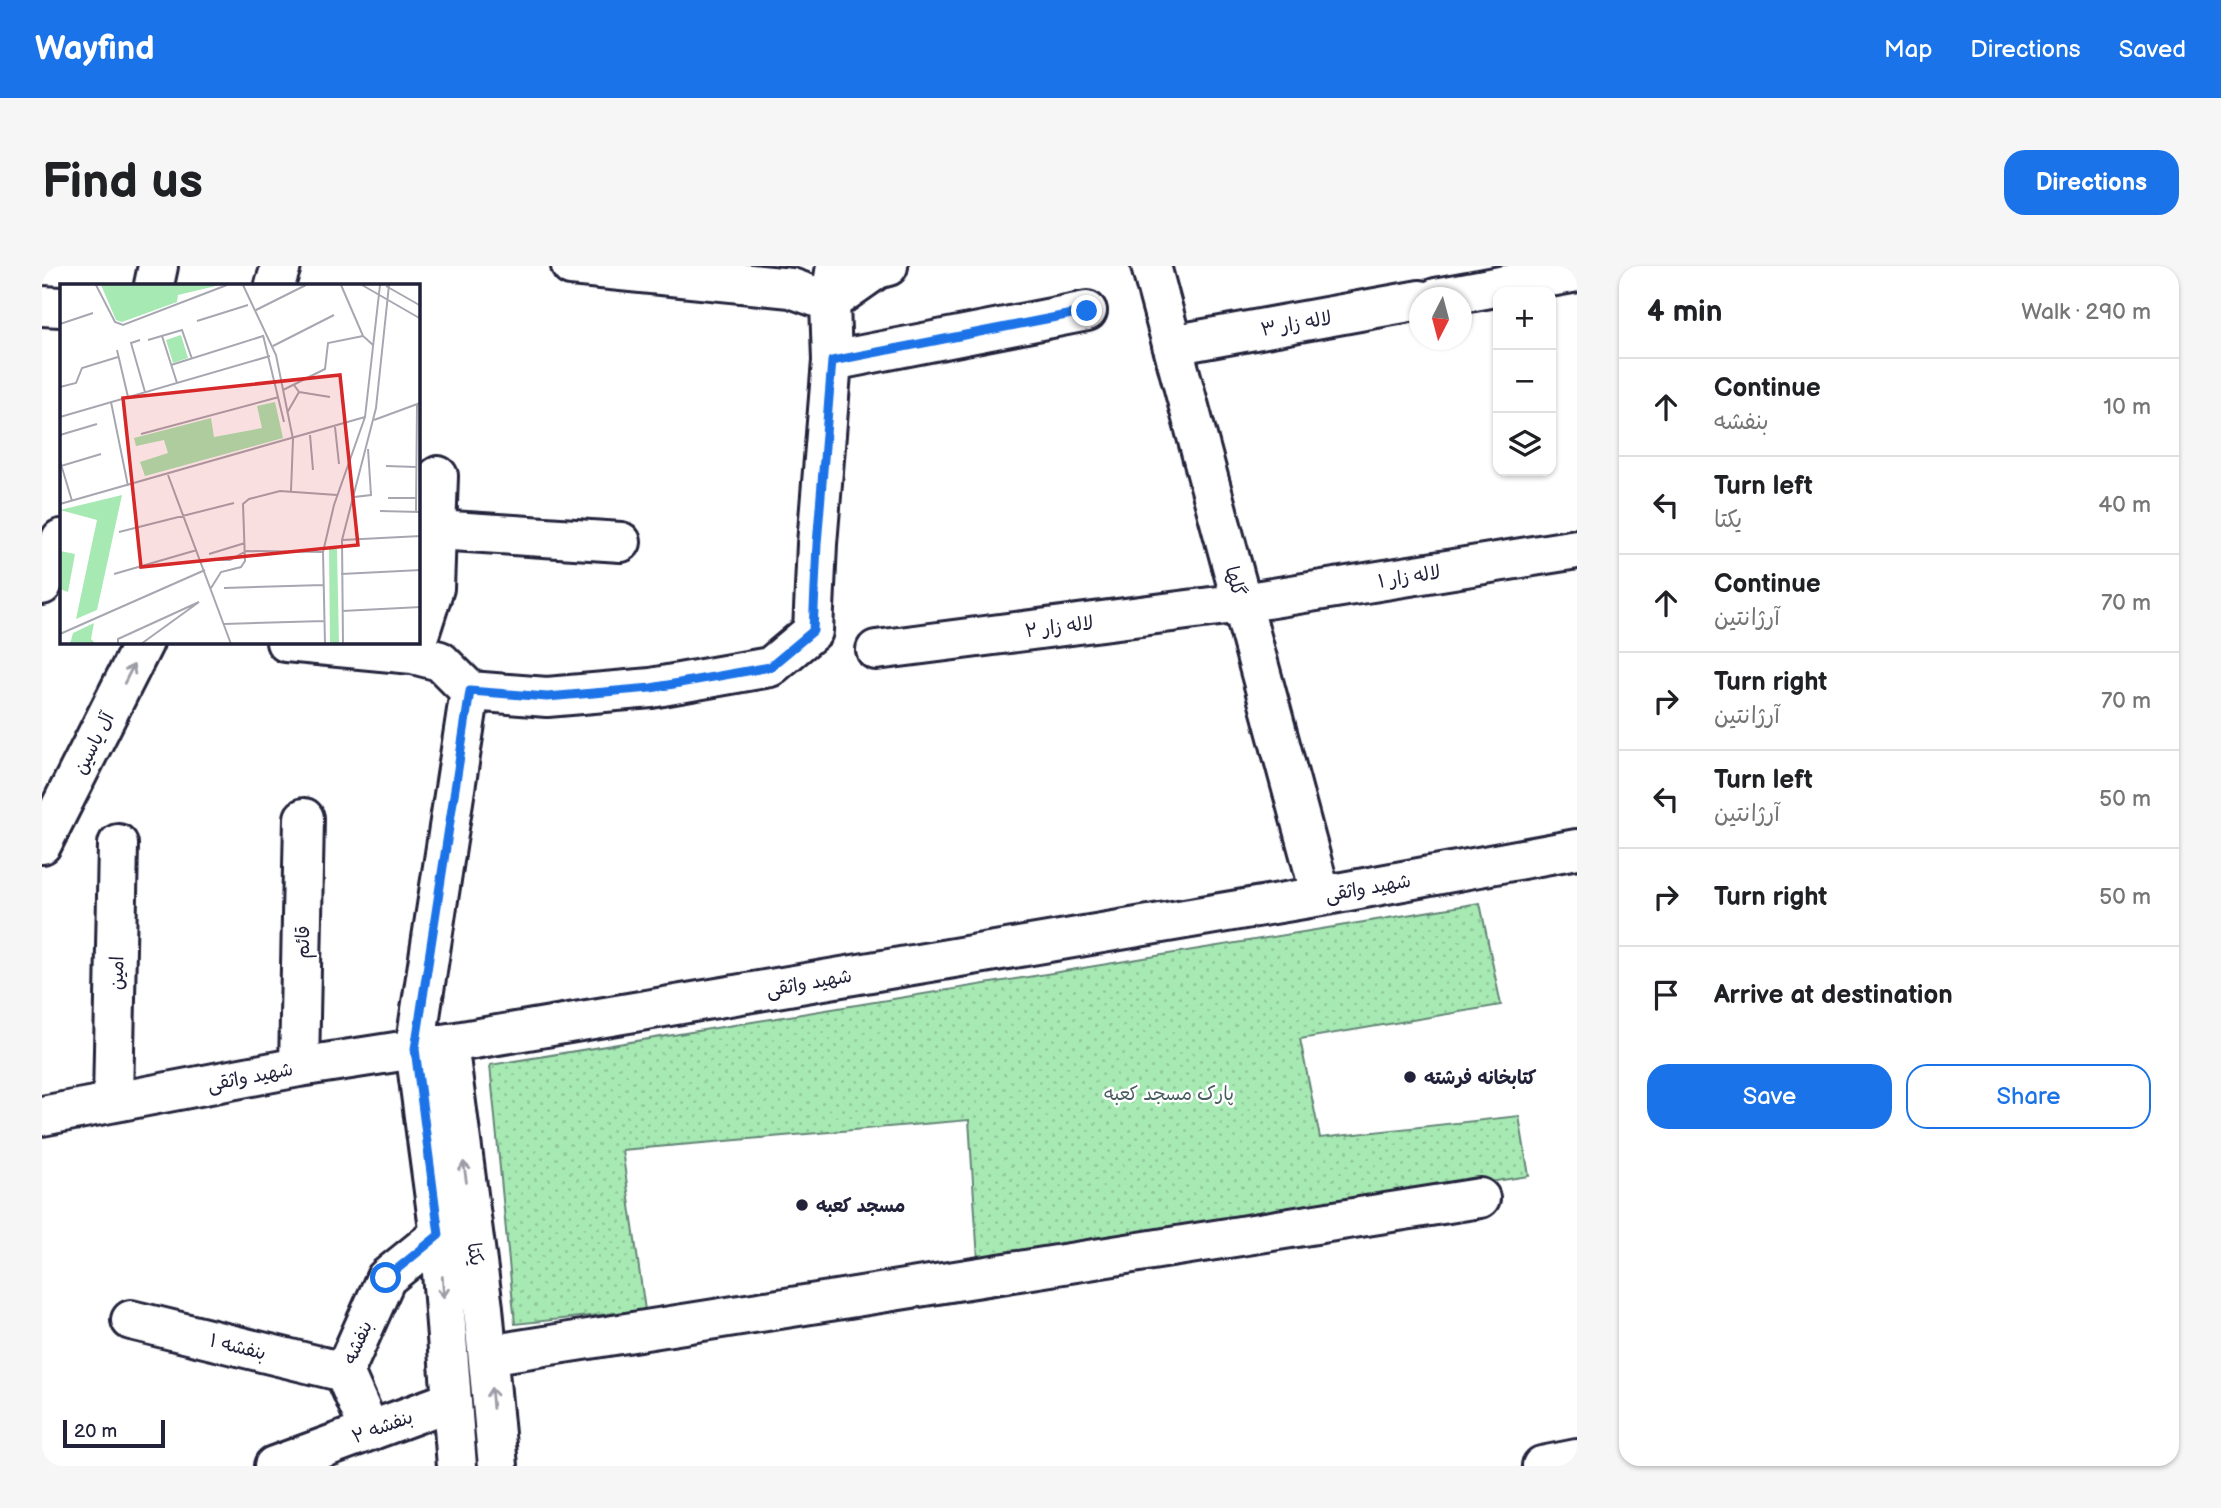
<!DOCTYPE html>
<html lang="en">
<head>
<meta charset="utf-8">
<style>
	body { margin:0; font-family:"Balsamiq Sans","Playpen Sans Arabic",sans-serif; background:#f6f6f6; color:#202124 }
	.controls { position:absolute; right:21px; top:21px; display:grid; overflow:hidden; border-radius:14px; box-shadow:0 2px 5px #0004 }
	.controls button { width:63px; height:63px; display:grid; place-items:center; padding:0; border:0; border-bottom:2px solid #e0e0e0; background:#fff; color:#202124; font:35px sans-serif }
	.compass { position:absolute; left:1367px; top:21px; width:63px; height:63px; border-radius:50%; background:#fff; box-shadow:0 2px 5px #0004; rotate:186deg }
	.scale { position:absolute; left:21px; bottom:18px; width:102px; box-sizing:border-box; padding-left:7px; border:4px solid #22223b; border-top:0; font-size:19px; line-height:24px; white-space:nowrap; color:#22223b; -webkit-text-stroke:5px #fff; paint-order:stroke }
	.stop { position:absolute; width:21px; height:21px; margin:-16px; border:5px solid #1a73e8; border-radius:50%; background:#fff }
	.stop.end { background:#1a73e8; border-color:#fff; box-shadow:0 2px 7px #0008 }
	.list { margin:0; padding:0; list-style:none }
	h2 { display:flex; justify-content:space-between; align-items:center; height:91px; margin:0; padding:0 28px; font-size:30px }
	h2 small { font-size:23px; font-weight:400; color:#757577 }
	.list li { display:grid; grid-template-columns:46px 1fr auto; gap:21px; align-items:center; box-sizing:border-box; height:98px; padding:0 28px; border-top:2px solid #e0e0e0 }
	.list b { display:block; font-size:26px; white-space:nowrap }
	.list p { margin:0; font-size:23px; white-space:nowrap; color:#757577 }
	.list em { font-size:23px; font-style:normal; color:#757577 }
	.actions { display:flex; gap:14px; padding:21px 28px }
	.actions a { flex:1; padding:16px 0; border:2px solid #1a73e8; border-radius:21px; text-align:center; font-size:24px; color:#1a73e8 }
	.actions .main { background:#1a73e8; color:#fff }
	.icon { flex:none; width:38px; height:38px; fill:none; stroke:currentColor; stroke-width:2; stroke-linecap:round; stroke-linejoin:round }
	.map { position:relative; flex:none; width:1535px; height:1200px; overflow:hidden; border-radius:21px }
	header { display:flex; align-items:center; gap:42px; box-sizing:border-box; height:98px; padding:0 35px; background:#1a73e8; color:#fff }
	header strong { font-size:33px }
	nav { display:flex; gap:38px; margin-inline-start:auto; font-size:24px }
	.intro { display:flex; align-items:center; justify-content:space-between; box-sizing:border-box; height:168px; padding:0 42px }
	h1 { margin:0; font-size:49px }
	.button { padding:18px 32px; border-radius:21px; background:#1a73e8; color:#fff; font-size:24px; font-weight:700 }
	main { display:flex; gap:42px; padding:0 42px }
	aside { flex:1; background:#fff; border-radius:21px; box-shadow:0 2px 5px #0004 }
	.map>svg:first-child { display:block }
	.park { fill:url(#park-dots); stroke:#648677; stroke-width:2 }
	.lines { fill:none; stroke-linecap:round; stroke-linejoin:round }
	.minor-casing { stroke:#22223b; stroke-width:44 }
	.major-casing { stroke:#22223b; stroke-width:44 }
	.minor { stroke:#fff; stroke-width:38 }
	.major { stroke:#fff; stroke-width:38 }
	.oneway { stroke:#9c9ca7 }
	.route { stroke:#1a73e8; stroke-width:9 }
	.poi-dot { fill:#22223b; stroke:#fff; stroke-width:2.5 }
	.labels { text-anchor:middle; stroke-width:5; stroke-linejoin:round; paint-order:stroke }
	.street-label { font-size:19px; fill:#22223b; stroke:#fff }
	.poi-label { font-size:19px; font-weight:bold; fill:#22223b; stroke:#fff; text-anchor:start }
	.park-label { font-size:19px; fill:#4a5e5f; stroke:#fff }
	.inset-road { fill:none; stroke:#a7a7b1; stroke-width:2 }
	.view { fill:#d62828; fill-opacity:0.15; stroke:#d62828; stroke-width:3.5 }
	.inset-edge { fill:none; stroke:#22223b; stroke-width:3.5 }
</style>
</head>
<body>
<header>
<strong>Wayfind</strong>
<nav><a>Map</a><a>Directions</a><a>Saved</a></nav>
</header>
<div class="intro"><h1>Find us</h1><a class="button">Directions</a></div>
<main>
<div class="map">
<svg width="1535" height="1200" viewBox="0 0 1535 1200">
	<defs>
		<pattern id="park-dots" width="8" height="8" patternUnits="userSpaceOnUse" patternTransform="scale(1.75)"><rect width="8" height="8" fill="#a7e9b3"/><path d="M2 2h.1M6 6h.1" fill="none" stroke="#8fc89b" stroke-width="1.8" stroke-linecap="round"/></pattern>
	</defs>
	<rect width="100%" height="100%" fill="#fff"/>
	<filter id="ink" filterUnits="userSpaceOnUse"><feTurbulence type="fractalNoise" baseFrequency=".0143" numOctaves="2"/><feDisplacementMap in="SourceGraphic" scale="14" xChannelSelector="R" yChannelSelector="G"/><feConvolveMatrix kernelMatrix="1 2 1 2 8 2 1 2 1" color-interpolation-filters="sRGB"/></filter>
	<g filter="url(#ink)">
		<!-- park -->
		<path class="park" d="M 1438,637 L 1459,739 L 1258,773 L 1278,872 L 1477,850 L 1487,910 L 936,994 L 927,854 L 580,884 L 603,1044 L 473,1058 L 448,799 Z"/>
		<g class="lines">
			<defs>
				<path id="minor" d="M 529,0 L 749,22 L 788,36
					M 1109,0 L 1279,630
					M 1394,32 L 1535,6
					M 788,36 L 835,3 L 846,0
					M 0,40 L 19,41
					M 1130,79 L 1378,34
					M 790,95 L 1045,45
					M 394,264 L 579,276
					M 376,372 L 392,322 L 396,210
					M 244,376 L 371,388 L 398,395 L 428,425 L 505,431 L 609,422 L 728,401 L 771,365 L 775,278 L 790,95 L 788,36 L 794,0
					M 834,384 L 1200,337 L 1535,283
					M 406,777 L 441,1042 L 456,1200
					M 257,801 L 262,552
					M 71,836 L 76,578
					M 0,850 L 257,801 L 373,783 L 1279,630 L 1535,583
					M 89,1054 L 302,1106
					M 446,1089 L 1438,932
					M 328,1165 L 302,1106 L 344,1012 L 397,969
					M 232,1200 L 409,1135
					M 415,1200 L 396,955 L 373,783 L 428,425
					M 1500,1200 L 1535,1193"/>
				<path id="major" d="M 112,19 L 116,0
					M 233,19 L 239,0
					M 0,319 L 19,273
					M 0,578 L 102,376"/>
			</defs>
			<!-- minor casing -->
			<use href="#minor" class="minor-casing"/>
			<!-- major casing -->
			<use href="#major" class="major-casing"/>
			<!-- minor -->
			<use href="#minor" class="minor"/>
			<!-- major -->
			<use href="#major" class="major"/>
		</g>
		<!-- one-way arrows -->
		<defs><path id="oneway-shaft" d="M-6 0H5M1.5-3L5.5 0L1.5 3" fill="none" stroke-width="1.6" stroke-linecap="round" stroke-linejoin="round" transform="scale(1.75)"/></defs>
		<g class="oneway">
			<use href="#oneway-shaft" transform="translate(87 408) rotate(-63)"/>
			<use href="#oneway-shaft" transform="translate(423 906) rotate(-98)"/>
			<use href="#oneway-shaft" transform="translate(401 1021) rotate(86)"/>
			<use href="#oneway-shaft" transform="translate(450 1132) rotate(-95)"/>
		</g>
	</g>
	<g class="lines" filter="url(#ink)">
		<!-- route -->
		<path class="route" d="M 344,1012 L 397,969 L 373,783 L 428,425 L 505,431 L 609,422 L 728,401 L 771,365 L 775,278 L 790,95 L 1045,45"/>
	</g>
	<!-- markers -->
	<g class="poi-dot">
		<circle cx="1368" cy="811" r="7"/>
		<circle cx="760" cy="939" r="7"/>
	</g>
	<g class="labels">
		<!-- street labels -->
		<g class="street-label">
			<text transform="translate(1254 57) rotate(-10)" y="7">لاله زار ۳</text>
			<text transform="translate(1367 310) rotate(-9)" y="7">لاله زار ۱</text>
			<text transform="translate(1194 315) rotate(75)" y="7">گلها</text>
			<text transform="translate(1017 360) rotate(-7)" y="7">لاله زار ۲</text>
			<text transform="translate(51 477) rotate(-63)" y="7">آل یاسین</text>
			<text transform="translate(1326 621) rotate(-10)" y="7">شهید واثقی</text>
			<text transform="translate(260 676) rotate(-89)" y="7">قائم</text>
			<text transform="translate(74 707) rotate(-89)" y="7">امین</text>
			<text transform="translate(767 716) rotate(-10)" y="7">شهید واثقی</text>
			<text transform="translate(208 810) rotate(-11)" y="7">شهید واثقی</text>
			<text transform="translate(434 988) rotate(82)" y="7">یکتا</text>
			<text transform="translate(315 1076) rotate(-66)" y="7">بنفشه</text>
			<text transform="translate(196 1080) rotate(14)" y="7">بنفشه ۱</text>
			<text transform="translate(340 1160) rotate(-20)" y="7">بنفشه ۲</text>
		</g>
		<!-- poi labels -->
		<g class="poi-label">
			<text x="1382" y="818">کتابخانه فرشته</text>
			<text x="774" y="946">مسجد کعبه</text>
		</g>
		<!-- park labels -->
		<g class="park-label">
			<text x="1127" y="834">پارک مسجد کعبه</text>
		</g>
	</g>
	<!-- overview -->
	<g transform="translate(18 18)">
		<rect width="360" height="360" fill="#fff"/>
		<path d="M 121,51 L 128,74 L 113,79 L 106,56 ZM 62,211 L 37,326 L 16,335 L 37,236 L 0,226 ZM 0,267 L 15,270 L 8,308 L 0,305 Z" fill="#a7e9b3"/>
		<path d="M 269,264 L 277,265 L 279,360 L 270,360 Z" fill="#a7e9b3"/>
		<path d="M 41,1 L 160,1 L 118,11 L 117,18 L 62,38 L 56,36 ZM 215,118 L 223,154 L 85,192 L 80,178 L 108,169 L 104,156 L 76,162 L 74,154 L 151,134 L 154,153 L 202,144 L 197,122 ZM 34,339 L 31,355 L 36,360 L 10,360 L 13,349 Z" fill="#a7e9b3"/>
		<path class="inset-road" d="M 36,1 L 55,38 L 63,41 L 167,1M 183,1 L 216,71 L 233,155 L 231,207M 281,1 L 303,52 L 313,61M 302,1 L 361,35M 326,2 L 361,22M 196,26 L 246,1M 137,37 L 188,21M 0,40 L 33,29M 203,51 L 224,138M 102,52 L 117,99M 80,56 L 71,59 L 85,108M 88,56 L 122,46 L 132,75M 213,62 L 274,31M 57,66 L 68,113M 111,81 L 203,52M 0,103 L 16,99 L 22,84 L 58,73M 223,106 L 265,85 L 268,59 L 303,52M 239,108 L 270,113M 51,118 L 68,202M 227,129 L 239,108 L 234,101M 0,133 L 210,72M 314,136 L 360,119M 275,143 L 279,180M 81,150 L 219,113M 0,151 L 37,140M 250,151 L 253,186M 0,177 L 12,217M 1,182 L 41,170M 326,182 L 356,183M 108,191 L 171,360M 294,213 L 311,211 L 308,165M 328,214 L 356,214M 0,220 L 305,133M 320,227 L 360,228M 356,228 L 357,120M 59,248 L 174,219M 282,256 L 361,252M 186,267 L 263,268M 149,270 L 185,259M 141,276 L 170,276 L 186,267M 54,290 L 137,266M 281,290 L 361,286M 151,304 L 161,288 L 181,283 L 185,277 L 183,220 L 189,215 L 220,207 L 277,211M 164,304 L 263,301M 282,327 L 361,323M 164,340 L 264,337M 0,350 L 145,286M 58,360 L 58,355 L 139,318 L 81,360M 265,360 L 263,268 L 274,221 L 305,133 L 320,1M 283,360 L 282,256 L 316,124 L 329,1"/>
		<path class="view" d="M 280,91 L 298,261 L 81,283 L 63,114 Z"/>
		<rect width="360" height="360" class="inset-edge"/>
	</g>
</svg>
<div class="controls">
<button>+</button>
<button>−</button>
<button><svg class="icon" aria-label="layers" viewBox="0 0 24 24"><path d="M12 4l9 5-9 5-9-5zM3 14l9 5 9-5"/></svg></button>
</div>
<svg class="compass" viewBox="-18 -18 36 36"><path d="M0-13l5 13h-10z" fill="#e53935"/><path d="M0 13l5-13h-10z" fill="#757577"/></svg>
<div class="scale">20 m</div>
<div class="stop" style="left:344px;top:1012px"></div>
<div class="stop end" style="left:1045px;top:45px"></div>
</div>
<aside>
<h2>4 min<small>Walk · 290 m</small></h2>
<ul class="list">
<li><svg class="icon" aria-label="ahead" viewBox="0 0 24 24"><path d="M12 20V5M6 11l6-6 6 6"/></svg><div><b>Continue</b><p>بنفشه</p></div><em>10 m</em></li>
<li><svg class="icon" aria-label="left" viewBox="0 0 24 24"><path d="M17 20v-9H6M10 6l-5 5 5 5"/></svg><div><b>Turn left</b><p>یکتا</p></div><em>40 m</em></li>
<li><svg class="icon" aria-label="ahead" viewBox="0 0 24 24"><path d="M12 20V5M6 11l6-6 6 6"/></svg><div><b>Continue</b><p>آرژانتین</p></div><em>70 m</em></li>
<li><svg class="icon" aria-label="right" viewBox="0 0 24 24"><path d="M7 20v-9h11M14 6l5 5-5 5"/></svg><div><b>Turn right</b><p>آرژانتین</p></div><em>70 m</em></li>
<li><svg class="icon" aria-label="left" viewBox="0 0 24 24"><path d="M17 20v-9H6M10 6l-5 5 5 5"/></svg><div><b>Turn left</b><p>آرژانتین</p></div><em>50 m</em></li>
<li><svg class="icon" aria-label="right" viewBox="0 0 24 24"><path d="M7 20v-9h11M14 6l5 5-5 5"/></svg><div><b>Turn right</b></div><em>50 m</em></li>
<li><svg class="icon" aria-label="arrive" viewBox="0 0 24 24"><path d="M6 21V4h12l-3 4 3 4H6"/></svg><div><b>Arrive at destination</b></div></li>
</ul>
<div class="actions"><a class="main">Save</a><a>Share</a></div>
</aside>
</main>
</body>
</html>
